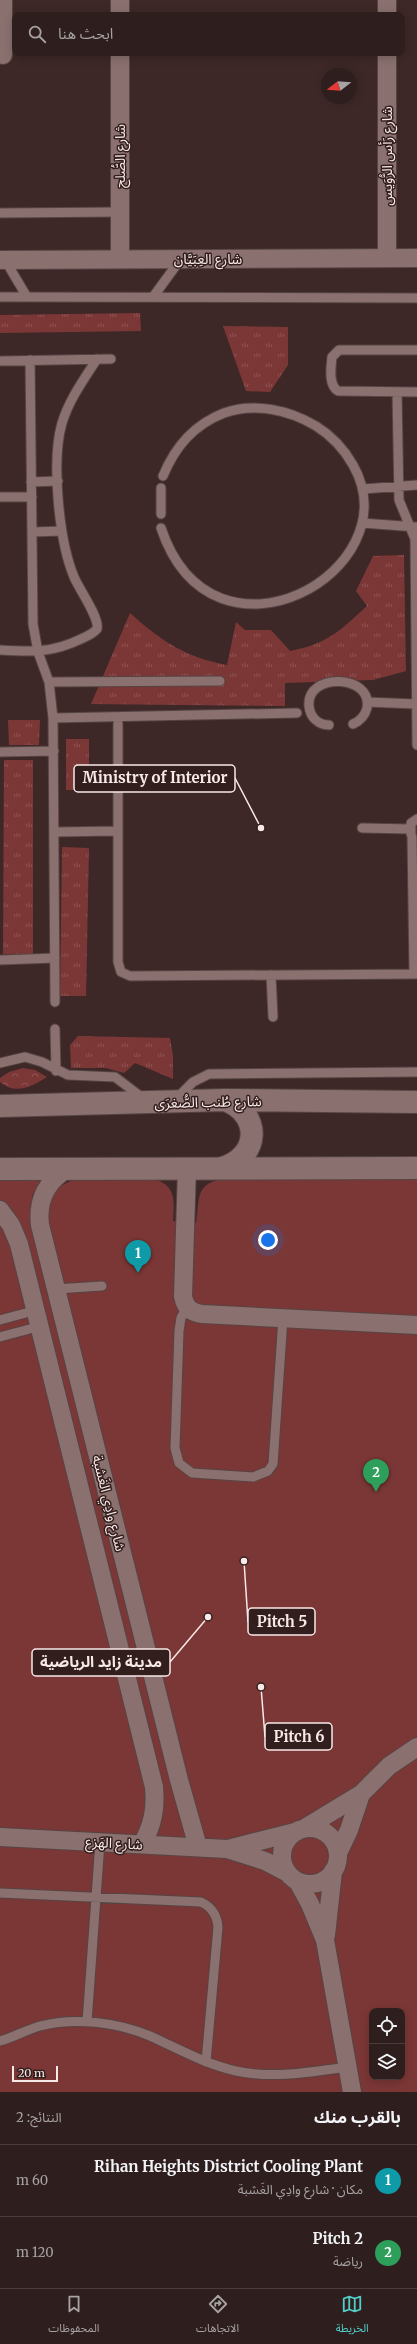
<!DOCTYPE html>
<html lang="ar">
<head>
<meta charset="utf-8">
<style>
	body { margin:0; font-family:Merriweather,"Noto Sans Arabic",serif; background:#362726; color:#f1f3f6; direction:rtl }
	.controls { position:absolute; right:12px; bottom:12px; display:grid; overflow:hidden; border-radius:8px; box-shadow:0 2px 10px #0003 }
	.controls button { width:36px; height:36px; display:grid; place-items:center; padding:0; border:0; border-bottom:1px solid #493c3b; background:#2e1e1d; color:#f1f3f6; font:20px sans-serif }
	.compass { position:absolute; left:321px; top:68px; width:36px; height:36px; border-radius:50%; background:#2e1e1d; box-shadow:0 2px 10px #0003; rotate:253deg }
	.scale { position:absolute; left:12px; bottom:10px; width:46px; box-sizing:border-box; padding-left:4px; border:2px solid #f8e9e9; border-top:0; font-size:11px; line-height:14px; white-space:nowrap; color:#f8e9e9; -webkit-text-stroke:3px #321e1d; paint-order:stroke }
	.you { position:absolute; left:268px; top:1240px; width:14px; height:14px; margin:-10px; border:3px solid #fff; border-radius:50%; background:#1a73e8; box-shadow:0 0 0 6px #1a73e833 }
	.badge { display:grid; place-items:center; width:26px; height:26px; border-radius:50%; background:#53cdc9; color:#fff; font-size:13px; font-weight:700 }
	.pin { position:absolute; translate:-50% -33px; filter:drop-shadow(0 1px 2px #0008) }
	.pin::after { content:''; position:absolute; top:21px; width:14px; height:12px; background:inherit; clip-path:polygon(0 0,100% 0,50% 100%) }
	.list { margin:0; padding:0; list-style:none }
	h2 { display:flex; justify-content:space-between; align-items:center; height:52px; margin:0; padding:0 16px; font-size:17px }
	h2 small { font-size:13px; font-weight:400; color:#a7a2a4 }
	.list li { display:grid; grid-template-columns:26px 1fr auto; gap:12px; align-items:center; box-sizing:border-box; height:72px; padding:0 16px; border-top:1px solid #493c3b }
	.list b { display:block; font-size:15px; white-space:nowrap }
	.list p { margin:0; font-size:13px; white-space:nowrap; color:#a7a2a4 }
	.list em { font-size:13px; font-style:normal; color:#a7a2a4 }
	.icon { flex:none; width:22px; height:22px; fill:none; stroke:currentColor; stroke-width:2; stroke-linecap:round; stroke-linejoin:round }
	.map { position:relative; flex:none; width:417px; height:2092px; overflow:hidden; direction:ltr }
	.search { position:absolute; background:#2e1e1d; box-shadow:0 2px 10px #0003; left:12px; right:12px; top:12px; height:44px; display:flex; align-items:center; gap:10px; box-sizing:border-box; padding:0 14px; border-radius:8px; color:#a7a2a4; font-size:15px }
	.sheet { height:196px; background:#2e1e1d }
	nav { display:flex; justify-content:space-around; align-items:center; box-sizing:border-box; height:56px; border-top:1px solid #493c3b; background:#2e1e1d; font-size:11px; color:#a7a2a4 }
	nav a { display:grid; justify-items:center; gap:2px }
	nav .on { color:#53cdc9 }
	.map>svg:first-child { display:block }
	.grass { fill:url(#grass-tufts) }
	.forest { fill:url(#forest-crowns) }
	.pitch { fill:#7b3736; fill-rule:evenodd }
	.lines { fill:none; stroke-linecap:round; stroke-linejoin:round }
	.service-casing { stroke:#564444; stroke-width:11 }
	.minor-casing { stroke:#564444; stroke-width:20 }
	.tertiary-casing { stroke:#564444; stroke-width:24 }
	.service { stroke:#8a716f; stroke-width:9 }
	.minor { stroke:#8a716f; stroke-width:18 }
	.tertiary { stroke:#8a716f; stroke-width:22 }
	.labels { text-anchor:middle; stroke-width:3; stroke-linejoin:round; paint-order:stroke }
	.street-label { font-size:14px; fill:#f8e9e9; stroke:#321e1d }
	.leader { fill:none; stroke:#f8e9e9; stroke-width:1.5 }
	.callout-dot { fill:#f8e9e9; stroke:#321e1d; stroke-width:1.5 }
	.callout { fill:#321e1d; stroke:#f8e9e9; stroke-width:1.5 }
	.callout-label { font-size:15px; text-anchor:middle; font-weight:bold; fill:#f8e9e9 }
</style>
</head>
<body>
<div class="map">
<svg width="417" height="2092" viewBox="0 0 417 2092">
	<defs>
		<pattern id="grass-tufts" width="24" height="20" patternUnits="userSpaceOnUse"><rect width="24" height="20" fill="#7b3736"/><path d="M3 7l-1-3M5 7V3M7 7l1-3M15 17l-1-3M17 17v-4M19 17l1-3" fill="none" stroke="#8e5453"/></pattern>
		<pattern id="forest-crowns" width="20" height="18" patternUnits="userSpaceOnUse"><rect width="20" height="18" fill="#7b3736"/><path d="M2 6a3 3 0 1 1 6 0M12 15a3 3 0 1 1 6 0" fill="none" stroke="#8e5453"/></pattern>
	</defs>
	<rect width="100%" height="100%" fill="#3d2827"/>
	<!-- grass -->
	<path class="grass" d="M 140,313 L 141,331 L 0,333 L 0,315 Z
		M 223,326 L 288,327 L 288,365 L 270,392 L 246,391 Z
		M 404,555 L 406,671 L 373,680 L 285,683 L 285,706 L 91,704 L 130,613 C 161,641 185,657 227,665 L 236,622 L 245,630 L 271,630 L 290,651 C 327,644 340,631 367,606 L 356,591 L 373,556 Z
		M 8,720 L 40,720 L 39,745 L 9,745 Z
		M 66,739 L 89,739 L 89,790 L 66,790 Z
		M 4,760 L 33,760 L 33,954 L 3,954 Z
		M 62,847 L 89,848 L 86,996 L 60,996 Z
		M 78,1036 L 170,1038 L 173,1056 L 173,1079 L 135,1063 L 124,1073 L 106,1068 L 71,1068 L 70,1045 Z"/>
	<!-- forest -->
	<path class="forest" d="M 23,1068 L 35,1070 L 47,1077 C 31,1087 16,1095 0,1082 L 0,1078 L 9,1072 Z"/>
	<!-- pitch -->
	<path class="pitch" d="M 222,1179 L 417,1180 L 417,2092 L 0,2092 L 0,1180 L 41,1180 L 32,1196 L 49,1203 C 56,1190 60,1184 74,1180 L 156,1180 C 177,1186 174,1204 173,1221 L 196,1223 C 200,1201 194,1184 222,1179 ZM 372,2011 L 402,2011 L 402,2077 L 372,2077 Z"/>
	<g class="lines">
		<defs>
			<path id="service" d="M 0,213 L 120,212
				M 5,260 L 27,297
				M 0,297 L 417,298
				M 153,297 L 180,260
				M 417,350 L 339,350 L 332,357 C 331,367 328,385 338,391 L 417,392
				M 30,360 L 33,624 L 38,652 L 49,682 L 53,718 L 55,1002
				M 0,361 L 111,359
				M 397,392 L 399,500 L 415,539 L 417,745
				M 31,482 L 58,481
				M 161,488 L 161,514
				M 363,489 L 417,485
				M 0,497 L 32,497
				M 362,523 L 416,527
				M 161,528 C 213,683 413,570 353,465 C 344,449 332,436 316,426 C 289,410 254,402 224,413 C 193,425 175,447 163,476
				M 32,532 L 62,531
				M 0,650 C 32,652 52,653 81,639 C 87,636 93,634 97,629 C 100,618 79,589 74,577 C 59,541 51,461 62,423 C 69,400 84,379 97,359
				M 49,682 L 220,681
				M 367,702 L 415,704
				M 118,717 L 118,962 L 121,972 L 130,976 L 417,974
				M 53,718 L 297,713
				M 329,725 C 318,725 310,717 309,706 C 306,672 373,674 367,708 C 365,716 360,721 353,724
				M 0,752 L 54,751
				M 362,828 L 410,829
				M 54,832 L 118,831
				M 411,834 L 411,823 L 417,819
				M 412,837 L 414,974
				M 0,960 L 55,958
				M 271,975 L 273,1017
				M 55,1029 L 56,1071
				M 0,1063 L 25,1057 L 42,1062 L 68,1075 L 115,1077 L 144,1099
				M 177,1098 L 193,1082 L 209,1074 L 417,1072
				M 56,1289 L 102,1286
				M 187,1307 L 181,1318 L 179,1331 L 175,1448 L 179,1463 L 192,1473 L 253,1477 L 268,1471 L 273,1464 L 283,1318
				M 0,1320 L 37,1310
				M 0,1337 L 41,1326
				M 0,1893 L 201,1902 C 212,1907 217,1915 218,1927 L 206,2062
				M 87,2022 L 100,1842
				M 0,2041 C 14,2037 26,2030 40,2026 C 74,2017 117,2022 150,2036 C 179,2049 205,2064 236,2071 C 274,2079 310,2072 348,2067"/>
			<path id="minor" d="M 3,0 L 3,55
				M 120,0 L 120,15
				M 387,0 L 387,15
				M 120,53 L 120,259
				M 387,53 L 387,258
				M 0,260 L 417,258
				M 187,1167 L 183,1296 C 185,1307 191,1313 202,1314 L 417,1325
				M 69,1168 C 47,1180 37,1200 40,1225 L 179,1780 L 198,1847
				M 0,1210 L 11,1225 L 19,1244 L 154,1787 C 156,1808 153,1825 142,1844
				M 305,1828 L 361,1794 L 389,1766 L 417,1747
				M282 1856a28 28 0 1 1 56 0a28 28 0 1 1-56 0Z
				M 0,1837 L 227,1849 L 265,1861 L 288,1873
				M 228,1849 L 295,1832
				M 338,1853 L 349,1830 L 361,1794
				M 298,1882 L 310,1904 L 325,1940 L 352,2092
				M 326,1935 L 333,1871"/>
			<path id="tertiary" d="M 0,1106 L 225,1100 L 417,1102
				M 222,1168 C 260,1157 262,1114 225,1100
				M 0,1169 L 417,1168"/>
		</defs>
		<!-- service casing -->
		<use href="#service" class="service-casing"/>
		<!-- minor casing -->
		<use href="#minor" class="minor-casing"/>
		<!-- tertiary casing -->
		<use href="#tertiary" class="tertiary-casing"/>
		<!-- service -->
		<use href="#service" class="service"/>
		<!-- minor -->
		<use href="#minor" class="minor"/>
		<!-- tertiary -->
		<use href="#tertiary" class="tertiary"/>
	</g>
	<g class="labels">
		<!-- street labels -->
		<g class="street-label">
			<text transform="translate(120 156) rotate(-90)" y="5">شارع الصُّلح</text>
			<text transform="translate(387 156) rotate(-90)" y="5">شارع رَأس الرُّوَيس</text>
			<text x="208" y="264">شارع العِبَيَّان</text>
			<text transform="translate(208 1102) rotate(-1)" y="5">شارع طُنب الصُّغرَى</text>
			<text transform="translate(109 1503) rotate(76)" y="5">شارع وادِي الغَشبة</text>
			<text transform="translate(114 1843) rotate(3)" y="5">شارع الهَزع</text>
		</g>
	</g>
	<!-- callouts -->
	<path class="leader" d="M261 828L235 778M244 1561L248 1622M208 1617L170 1662M261 1687L265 1737"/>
	<g class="callout-dot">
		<circle cx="261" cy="828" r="4"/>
		<circle cx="244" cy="1561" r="4"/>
		<circle cx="208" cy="1617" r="4"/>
		<circle cx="261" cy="1687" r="4"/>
	</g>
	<g class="callout">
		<rect x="74" y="765" width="161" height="27" rx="4"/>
		<rect x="248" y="1608" width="67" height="27" rx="4"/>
		<rect x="32" y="1649" width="138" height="27" rx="4"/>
		<rect x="265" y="1723" width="67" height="27" rx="4"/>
	</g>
	<g class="callout-label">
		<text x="155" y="783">Ministry of Interior</text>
		<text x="282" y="1627">Pitch 5</text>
		<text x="101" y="1667">مدينة زايد الرياضية</text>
		<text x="299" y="1742">Pitch 6</text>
	</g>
</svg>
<div class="controls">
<button><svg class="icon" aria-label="locate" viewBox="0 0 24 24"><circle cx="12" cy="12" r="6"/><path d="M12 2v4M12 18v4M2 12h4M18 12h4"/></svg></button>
<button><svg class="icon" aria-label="layers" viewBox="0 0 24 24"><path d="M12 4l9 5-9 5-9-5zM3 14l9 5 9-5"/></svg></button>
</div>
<svg class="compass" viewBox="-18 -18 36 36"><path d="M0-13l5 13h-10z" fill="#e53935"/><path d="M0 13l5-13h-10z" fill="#a7a2a4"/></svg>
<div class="scale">20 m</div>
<div class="you"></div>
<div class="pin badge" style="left:138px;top:1273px;background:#0f9aa8">1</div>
<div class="pin badge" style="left:376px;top:1492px;background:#2e9e5b">2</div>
<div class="search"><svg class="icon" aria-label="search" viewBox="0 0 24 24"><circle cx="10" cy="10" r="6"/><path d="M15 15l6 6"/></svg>ابحث هنا</div>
</div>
<section class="sheet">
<h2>بالقرب منك<small>النتائج: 2</small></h2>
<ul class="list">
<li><span class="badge" style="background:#0f9aa8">1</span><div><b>Rihan Heights District Cooling Plant</b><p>مكان · شارع وادِي الغَشبة</p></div><em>60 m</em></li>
<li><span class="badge" style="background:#2e9e5b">2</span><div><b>Pitch 2</b><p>رياضة</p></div><em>120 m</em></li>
</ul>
</section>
<nav>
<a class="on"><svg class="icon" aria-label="map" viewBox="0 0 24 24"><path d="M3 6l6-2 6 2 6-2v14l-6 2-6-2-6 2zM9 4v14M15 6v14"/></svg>الخريطة</a>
<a><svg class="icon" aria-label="directions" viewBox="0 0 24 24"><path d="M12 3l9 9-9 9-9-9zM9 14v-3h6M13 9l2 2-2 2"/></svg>الاتجاهات</a>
<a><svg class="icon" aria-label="saved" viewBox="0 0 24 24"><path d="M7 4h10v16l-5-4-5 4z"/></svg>المحفوظات</a>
</nav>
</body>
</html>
